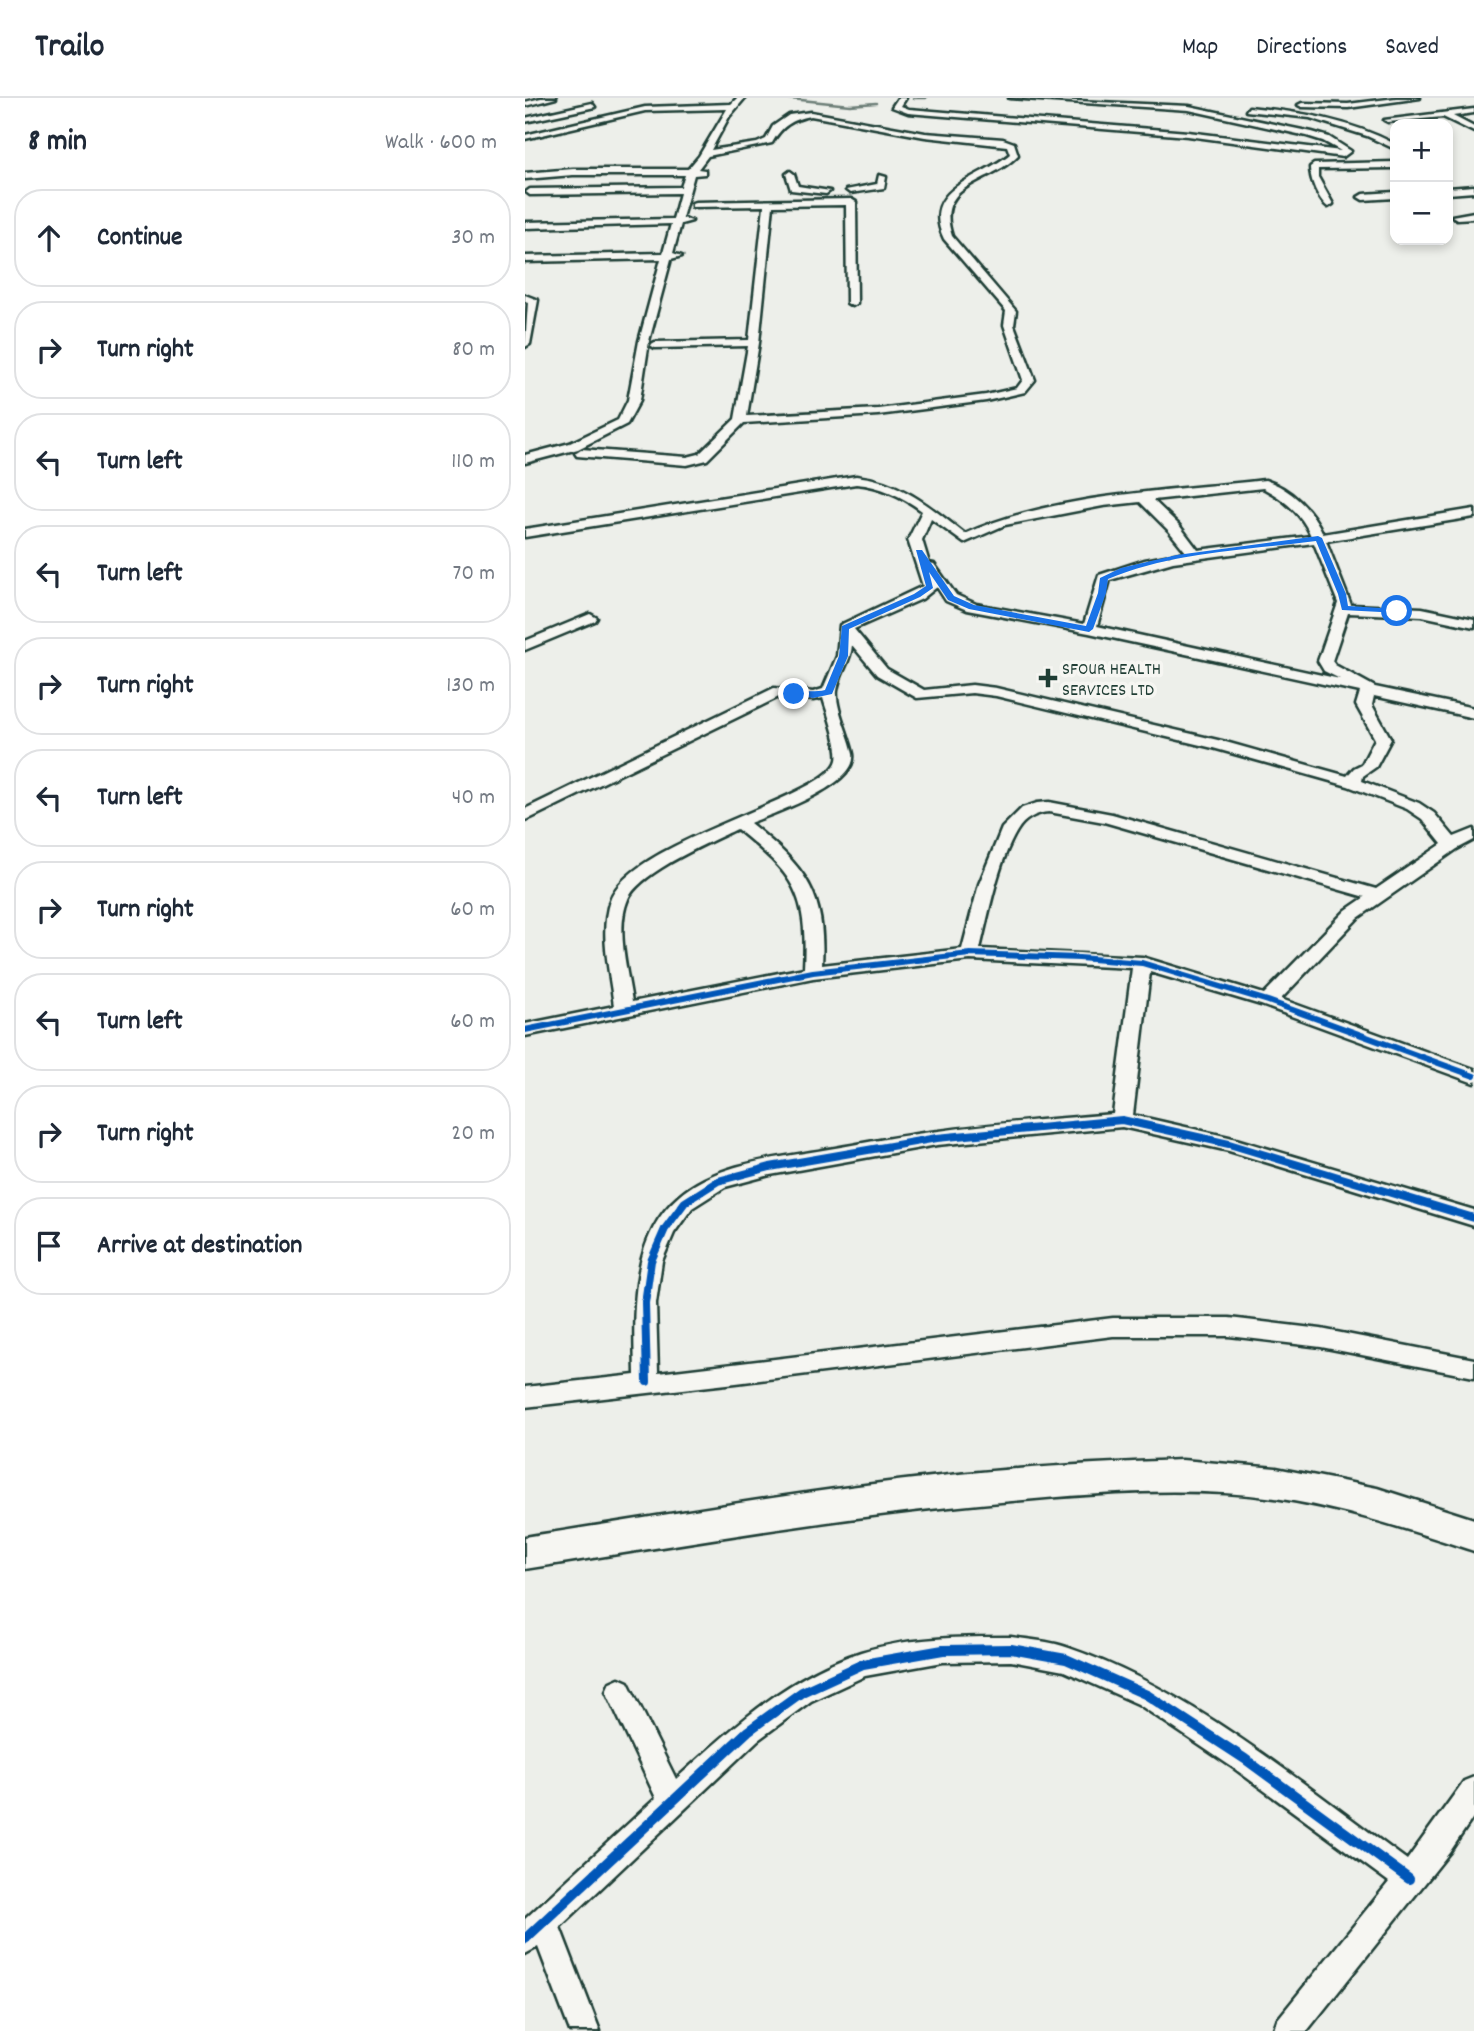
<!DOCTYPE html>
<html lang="en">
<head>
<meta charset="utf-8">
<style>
	body { margin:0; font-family:Dekko,sans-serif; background:#f6f6f7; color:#1f2937 }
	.controls { position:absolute; right:21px; top:21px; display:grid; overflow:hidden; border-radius:14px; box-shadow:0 4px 10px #0003 }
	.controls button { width:63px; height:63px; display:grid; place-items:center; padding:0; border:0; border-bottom:2px solid #e0e1e3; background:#fff; color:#1f2937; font:35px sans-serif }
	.stop { position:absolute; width:21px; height:21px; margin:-16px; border:5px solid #1a73e8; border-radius:50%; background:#fff }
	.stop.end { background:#1a73e8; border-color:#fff; box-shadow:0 2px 7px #0008 }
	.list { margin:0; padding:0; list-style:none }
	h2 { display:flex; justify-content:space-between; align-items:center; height:91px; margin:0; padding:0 28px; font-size:30px }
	h2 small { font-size:23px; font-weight:400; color:#747a83 }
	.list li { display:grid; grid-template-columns:46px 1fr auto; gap:21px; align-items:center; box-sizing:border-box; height:98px; margin:0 14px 14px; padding:0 14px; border:2px solid #e0e1e3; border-radius:28px }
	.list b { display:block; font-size:26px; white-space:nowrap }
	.list em { font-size:23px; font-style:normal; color:#747a83 }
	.icon { flex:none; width:38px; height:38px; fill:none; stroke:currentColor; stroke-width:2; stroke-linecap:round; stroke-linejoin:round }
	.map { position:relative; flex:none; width:949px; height:1933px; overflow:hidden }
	header { display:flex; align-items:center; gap:42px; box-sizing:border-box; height:98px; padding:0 35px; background:#fff; border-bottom:2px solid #e0e1e3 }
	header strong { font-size:33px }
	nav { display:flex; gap:38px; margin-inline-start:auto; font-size:24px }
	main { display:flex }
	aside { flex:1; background:#fff }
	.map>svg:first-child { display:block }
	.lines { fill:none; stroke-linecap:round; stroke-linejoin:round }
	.stream { stroke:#6c7e77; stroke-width:2.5 }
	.street-casing { stroke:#1f3d34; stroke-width:5 }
	.secondary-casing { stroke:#1f3d34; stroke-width:5 }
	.street { fill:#f6f6f2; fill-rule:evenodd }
	.secondary { fill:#f6f6f2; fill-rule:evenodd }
	.cycleway-far2-casing { stroke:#f6f6f2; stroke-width:10 }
	.cycleway-far1-casing { stroke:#f6f6f2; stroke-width:12 }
	.cycleway-casing { stroke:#f6f6f2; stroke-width:14 }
	.cycleway-far2 { stroke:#0057b8; stroke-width:6 }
	.cycleway-far1 { stroke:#0057b8; stroke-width:8 }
	.cycleway { stroke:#0057b8; stroke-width:10 }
	.route { fill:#1a73e8 }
	.poi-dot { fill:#1f3d34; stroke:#f6f6f2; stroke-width:2.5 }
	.labels { text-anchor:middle; stroke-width:7; stroke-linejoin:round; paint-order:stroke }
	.far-poi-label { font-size:18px; fill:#1f3d34; stroke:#f6f6f2; text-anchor:start }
</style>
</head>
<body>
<header>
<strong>Trailo</strong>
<nav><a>Map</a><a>Directions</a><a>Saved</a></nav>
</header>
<main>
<aside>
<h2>8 min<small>Walk · 600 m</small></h2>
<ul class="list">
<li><svg class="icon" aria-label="ahead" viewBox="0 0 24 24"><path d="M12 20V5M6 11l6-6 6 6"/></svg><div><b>Continue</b></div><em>30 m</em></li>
<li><svg class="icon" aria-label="right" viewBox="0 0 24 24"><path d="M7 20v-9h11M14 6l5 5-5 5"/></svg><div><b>Turn right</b></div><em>80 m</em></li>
<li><svg class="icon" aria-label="left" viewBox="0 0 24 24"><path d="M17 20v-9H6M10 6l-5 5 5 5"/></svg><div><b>Turn left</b></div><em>110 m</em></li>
<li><svg class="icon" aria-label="left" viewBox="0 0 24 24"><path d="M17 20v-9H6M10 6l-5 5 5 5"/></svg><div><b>Turn left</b></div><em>70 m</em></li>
<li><svg class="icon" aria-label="right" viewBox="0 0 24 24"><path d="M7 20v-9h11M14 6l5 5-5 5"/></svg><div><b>Turn right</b></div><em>130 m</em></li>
<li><svg class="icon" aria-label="left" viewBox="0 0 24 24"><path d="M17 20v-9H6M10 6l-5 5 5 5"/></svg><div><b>Turn left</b></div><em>40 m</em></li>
<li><svg class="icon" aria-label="right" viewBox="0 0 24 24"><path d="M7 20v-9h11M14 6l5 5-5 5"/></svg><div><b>Turn right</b></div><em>60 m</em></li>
<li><svg class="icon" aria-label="left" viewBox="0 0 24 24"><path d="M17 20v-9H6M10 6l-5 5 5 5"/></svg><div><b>Turn left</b></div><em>60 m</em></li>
<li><svg class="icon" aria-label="right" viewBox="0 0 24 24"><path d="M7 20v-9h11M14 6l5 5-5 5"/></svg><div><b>Turn right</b></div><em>20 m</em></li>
<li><svg class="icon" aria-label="arrive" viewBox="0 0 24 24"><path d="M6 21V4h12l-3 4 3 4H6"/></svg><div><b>Arrive at destination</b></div></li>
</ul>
</aside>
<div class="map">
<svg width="949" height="1933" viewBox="0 0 949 1933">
	<rect width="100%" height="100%" fill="#edefea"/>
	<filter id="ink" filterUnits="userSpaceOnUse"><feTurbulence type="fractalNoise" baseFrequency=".0143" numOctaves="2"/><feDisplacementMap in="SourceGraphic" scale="14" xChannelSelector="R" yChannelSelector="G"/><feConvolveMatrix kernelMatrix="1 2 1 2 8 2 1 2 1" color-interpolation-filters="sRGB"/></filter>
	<g filter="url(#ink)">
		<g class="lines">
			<!-- stream -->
			<path class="stream" d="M 256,0 L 325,7 L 351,5
				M 388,0 L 401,0"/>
			<defs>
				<path id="street" d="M 16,0 L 31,0 L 0,8 L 0,4 Z
					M 212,0 L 220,0 L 204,19 L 186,52 L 232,45 L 241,41 L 248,28 L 264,17 L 286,14 L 400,35 L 478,41 L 489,45 L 493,57 C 465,87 409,84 427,138 L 491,213 L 489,227 L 510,282 L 500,294 L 461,303 L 353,317 L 219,325 L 182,362 L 162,367 L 52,358 L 50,355 L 56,351 L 162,359 L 174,356 L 210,321 L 223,248 L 130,250 L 125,247 L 130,244 L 224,242 L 239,108 L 167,109 L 167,105 L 170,104 L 326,101 L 331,104 L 332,205 L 327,208 L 322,205 L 321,107 L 248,108 L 234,245 L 222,318 L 353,311 L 461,297 L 492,290 L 498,282 L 479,227 L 481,213 L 419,141 C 394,89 456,81 485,56 L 482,48 L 400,39 L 286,18 C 266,22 257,28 247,45 L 183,58 L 173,71 L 180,72 L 180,76 L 169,77 L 157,120 L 167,123 L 156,126 L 148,155 L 157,158 L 146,161 L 124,243 L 115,302 L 102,326 L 53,351 L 0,365 L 0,357 L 45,345 L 93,322 L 103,302 L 114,243 L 136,161 L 0,164 L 0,158 L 138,155 L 146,126 L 0,130 L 0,124 L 148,121 L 155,95 L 5,97 L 1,94 L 5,91 L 156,89 L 160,77 L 48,77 L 0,81 L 0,75 L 48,71 L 163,71 L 174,58 L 202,11 L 120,13 L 0,41 L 0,37 L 120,9 L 206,6 Z
					M 373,0 L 381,0 L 376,8 L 384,11 L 663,34 L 816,53 L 798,43 L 782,38 L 664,12 L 484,0 L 664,8 L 787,34 L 804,39 L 826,53 L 818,59 L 663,38 L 383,15 L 367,9 Z
					M 871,0 L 895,0 L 823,10 L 777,9 L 773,7 L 777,5 L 823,6 Z
					M 67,5 L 70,9 L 0,24 L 0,20 Z
					M 724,9 C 775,14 824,22 870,46 L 870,51 L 842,38 L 785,20 L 721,13 Z
					M 949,11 L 949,15 L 928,18 L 949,29 L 949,34 L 918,19 L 863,24 L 859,22 Z
					M 870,64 L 870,70 L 793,71 L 793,79 L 808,106 L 803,109 C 793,101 785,82 785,69 L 789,66 Z
					M 265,73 L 269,76 L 273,88 L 305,93 L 301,96 L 266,92 L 261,76 Z
					M 354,77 L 361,79 L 359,90 L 325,95 L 321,92 L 352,86 Z
					M 949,88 L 949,94 L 923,96 L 923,90 Z
					M 870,94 L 870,100 L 838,102 L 833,99 L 838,96 Z
					M 949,114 L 949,120 L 932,121 L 927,118 Z
					M 0,197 L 13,202 L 5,246 L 0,249 L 3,204 L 0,203 Z
					M 331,378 C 376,383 406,409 440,436 C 527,396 645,393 740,382 C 765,390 788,412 798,436 L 949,411 L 949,419 L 801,443 L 826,507 L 897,510 L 949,521 L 949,529 L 897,518 L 823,515 L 807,563 L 810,567 L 850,589 L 949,610 L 949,620 L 849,598 L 847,607 L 866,641 L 851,669 L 838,678 L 837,683 L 894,705 L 909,715 L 929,739 L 949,731 L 949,742 L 932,751 L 833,820 L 756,901 L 949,971 L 949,985 L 736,907 L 625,874 L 608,1017 L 704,1039 L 949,1112 L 949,1128 L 704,1053 L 597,1029 L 412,1047 L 245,1077 L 200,1089 L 167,1110 L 149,1135 L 137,1163 L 131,1205 L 133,1275 L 588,1220 L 704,1220 L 796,1231 L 949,1261 L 949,1279 L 796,1249 L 704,1238 L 588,1238 L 211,1285 L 0,1309 L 0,1289 L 110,1277 C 109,1219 103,1141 154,1098 C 193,1064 255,1060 304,1051 C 340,1045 377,1037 414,1033 C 471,1025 530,1021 588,1016 L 607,870 L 445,862 L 288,880 L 0,938 L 0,926 L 89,908 C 85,875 74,835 85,802 C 107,741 303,700 312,662 C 315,649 302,614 298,600 L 288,602 L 256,598 L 6,720 L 0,722 L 0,711 L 249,590 L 288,594 L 298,591 L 312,558 L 315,527 L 398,488 L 383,442 L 397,413 C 377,398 356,388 331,386 L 0,439 L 0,431 ZM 738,390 C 759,401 777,416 786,438 L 673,452 L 654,427 L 628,402 ZM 615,404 L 644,433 L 661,454 L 620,462 L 574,477 L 559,526 L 451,506 L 431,497 L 409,466 L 404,465 L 397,442 L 406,421 L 439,445 L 480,427 L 578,408 ZM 789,445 L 813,505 L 793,563 L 799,573 L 815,581 L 572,528 L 585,482 L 648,464 ZM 412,489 L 421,503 L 442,512 L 564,535 L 835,594 L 831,607 L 850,641 L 837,666 L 829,670 L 822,678 L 697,643 L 471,590 L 447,587 L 399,592 L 362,571 L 329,531 L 397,501 ZM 327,547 L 352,577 L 392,600 L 447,595 L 471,598 L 688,650 L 823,688 L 882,711 L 897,721 L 917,746 L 851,791 L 587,716 L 524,704 L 512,705 L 497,710 L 477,730 L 454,786 L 437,851 L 297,867 C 301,794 281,770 225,725 C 249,715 333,687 328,656 C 325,639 310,609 312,593 C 314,576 326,564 327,547 ZM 524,714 L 579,724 L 840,799 L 821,812 L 739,896 L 617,859 L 455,851 C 464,815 473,764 492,733 C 499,721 511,715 524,714 ZM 212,731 C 269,777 283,795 279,870 L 107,904 C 103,874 90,831 103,801 C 115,774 185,744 212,731 Z
					M 65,516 L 72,520 L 70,523 L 0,552 L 0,543 Z
					M 486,1539 C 505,1542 526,1543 544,1550 C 667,1592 777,1686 882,1762 L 939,1683 L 949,1679 L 949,1718 L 924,1755 L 782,1933 L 748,1933 L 752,1922 L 864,1784 L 710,1671 L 613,1606 L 539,1573 L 486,1563 L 418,1564 L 340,1578 L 286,1603 L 233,1642 L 35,1829 L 75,1933 L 45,1933 L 13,1849 L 0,1856 L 0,1821 L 131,1700 L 81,1593 L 85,1584 L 94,1580 L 103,1584 L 151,1681 C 207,1630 262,1578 336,1554 C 384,1539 437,1539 486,1539 Z"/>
				<path id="secondary" d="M 657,1362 L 751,1370 L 852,1390 L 949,1421 L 949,1453 C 884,1432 818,1410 750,1400 C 662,1388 574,1395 487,1403 C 323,1417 162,1445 0,1471 L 0,1439 C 141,1417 282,1392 425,1377 C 502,1369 579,1365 657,1362 Z"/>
			</defs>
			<!-- street casing -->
			<use href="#street" class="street-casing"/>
			<!-- secondary casing -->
			<use href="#secondary" class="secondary-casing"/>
			<!-- street -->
			<use href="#street" class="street"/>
			<!-- secondary -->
			<use href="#secondary" class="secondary"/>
			<defs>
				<path id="cycleway-far2" d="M 0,932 L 288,874 L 445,856 L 554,860 L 617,865 L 743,903 L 949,978"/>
				<path id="cycleway-far1" d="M 122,1284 L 120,1205 L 126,1163 L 140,1131 L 160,1104 L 193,1083 L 245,1069 L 412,1040 L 597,1022 L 704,1046 L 949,1120"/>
				<path id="cycleway" d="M 0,1841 L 223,1633 L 277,1594 L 338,1566 L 418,1552 L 486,1551 L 541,1561 L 622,1597 L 720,1661 L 884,1781"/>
			</defs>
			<!-- cycleway-far2 casing -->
			<use href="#cycleway-far2" class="cycleway-far2-casing"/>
			<!-- cycleway-far1 casing -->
			<use href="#cycleway-far1" class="cycleway-far1-casing"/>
			<!-- cycleway casing -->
			<use href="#cycleway" class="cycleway-casing"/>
			<!-- cycleway-far2 -->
			<use href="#cycleway-far2" class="cycleway-far2"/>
			<!-- cycleway-far1 -->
			<use href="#cycleway-far1" class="cycleway-far1"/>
			<!-- cycleway -->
			<use href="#cycleway" class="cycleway"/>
		</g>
	</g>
	<!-- route -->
	<path class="route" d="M 793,438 L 797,440 L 821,496 L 823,508 L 872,511 L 875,515 L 817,512 L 813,496 L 791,443 C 722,452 647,454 583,481 L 581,495 L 568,531 L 564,534 L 444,511 L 423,502 L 404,474 L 408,490 L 395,499 L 324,531 L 323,558 L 307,596 L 288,600 L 264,596 C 273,591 289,595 300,592 L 314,558 L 317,528 L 389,496 L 401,488 L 391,452 L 397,452 L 429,498 L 449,507 L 561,528 L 573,495 L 575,480 L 596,470 L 652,457 Z"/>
	<!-- markers -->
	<path class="poi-dot" d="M519.5 569.5h7v7h7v7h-7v7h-7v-7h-7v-7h7z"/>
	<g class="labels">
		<!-- far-poi labels -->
		<g class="far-poi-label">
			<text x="537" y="576">SFOUR HEALTH<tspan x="537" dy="21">SERVICES LTD</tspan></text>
		</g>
	</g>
</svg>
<div class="controls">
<button>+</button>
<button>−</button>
</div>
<div class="stop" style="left:872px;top:513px"></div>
<div class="stop end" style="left:269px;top:596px"></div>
</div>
</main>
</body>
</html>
